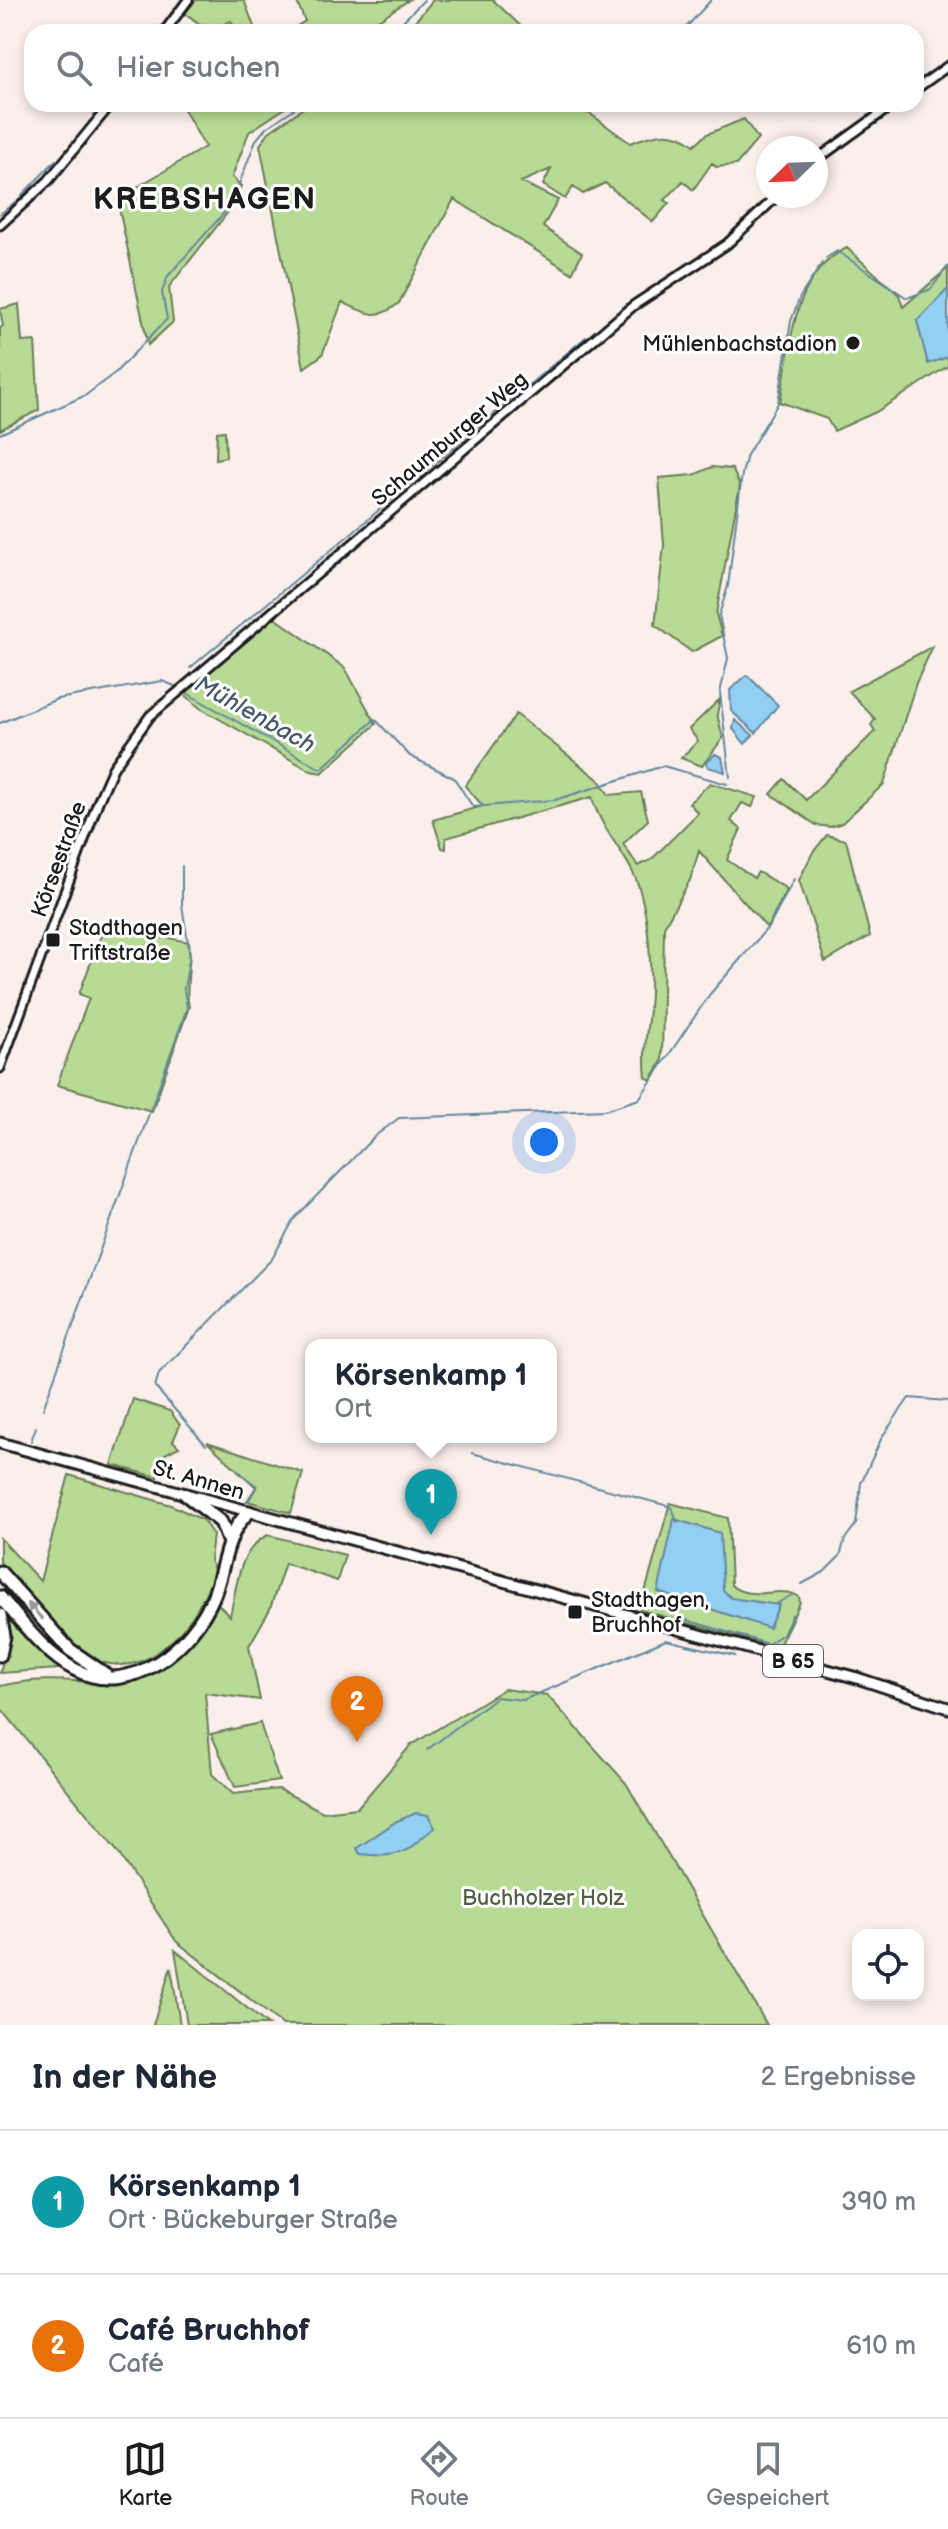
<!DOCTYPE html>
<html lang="de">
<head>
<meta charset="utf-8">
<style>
	body { margin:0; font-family:"Balsamiq Sans",sans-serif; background:#f2f2f3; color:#1f2937 }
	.controls { position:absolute; right:24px; bottom:24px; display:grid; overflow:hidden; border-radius:16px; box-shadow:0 4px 12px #0003 }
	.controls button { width:72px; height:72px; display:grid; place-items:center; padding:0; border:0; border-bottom:2px solid #e0e1e3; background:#fff; color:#1f2937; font:40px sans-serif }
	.compass { position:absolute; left:756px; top:136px; width:72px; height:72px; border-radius:50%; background:#fff; box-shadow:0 4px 12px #0003; rotate:247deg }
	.you { position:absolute; left:544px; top:1142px; width:28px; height:28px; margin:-20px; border:6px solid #fff; border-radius:50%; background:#1a73e8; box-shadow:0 0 0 12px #1a73e833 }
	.badge { display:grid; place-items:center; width:52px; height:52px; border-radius:50%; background:#1c1c1c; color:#fff; font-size:26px; font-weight:700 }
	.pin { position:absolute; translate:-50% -66px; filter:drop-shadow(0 2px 4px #0008) }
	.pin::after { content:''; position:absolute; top:42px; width:28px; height:24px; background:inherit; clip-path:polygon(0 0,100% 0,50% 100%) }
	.popup { position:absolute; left:305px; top:1339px; width:252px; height:104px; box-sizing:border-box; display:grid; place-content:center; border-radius:16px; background:#fff; filter:drop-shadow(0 2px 6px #0005); font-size:26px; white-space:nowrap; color:#747a83 }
	.popup b { font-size:30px; color:#1f2937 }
	.popup::after { content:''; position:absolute; left:50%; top:100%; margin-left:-16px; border:16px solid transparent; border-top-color:#fff }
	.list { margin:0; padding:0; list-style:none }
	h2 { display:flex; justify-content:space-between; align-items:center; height:104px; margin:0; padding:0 32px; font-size:34px }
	h2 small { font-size:26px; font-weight:400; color:#747a83 }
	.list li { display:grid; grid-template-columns:52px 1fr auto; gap:24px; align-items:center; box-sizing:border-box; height:144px; padding:0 32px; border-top:2px solid #e0e1e3 }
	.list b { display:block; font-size:30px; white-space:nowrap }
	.list p { margin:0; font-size:26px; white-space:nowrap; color:#747a83 }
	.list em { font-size:26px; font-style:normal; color:#747a83 }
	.icon { flex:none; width:44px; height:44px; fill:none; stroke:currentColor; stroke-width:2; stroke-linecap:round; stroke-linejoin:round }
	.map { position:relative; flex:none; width:948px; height:2025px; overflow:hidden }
	.search { position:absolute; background:#fff; box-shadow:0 4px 12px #0003; left:24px; right:24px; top:24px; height:88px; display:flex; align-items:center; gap:20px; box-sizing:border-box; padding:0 28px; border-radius:24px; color:#747a83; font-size:30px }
	.sheet { height:392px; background:#fff }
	nav { display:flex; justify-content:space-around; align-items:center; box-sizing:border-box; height:112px; border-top:2px solid #e0e1e3; background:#fff; font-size:22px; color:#747a83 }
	nav a { display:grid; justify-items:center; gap:4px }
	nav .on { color:#1c1c1c }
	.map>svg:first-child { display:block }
	.green { fill:#b7db95; stroke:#6a7c58; stroke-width:2 }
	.water { fill:#93cef3; stroke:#63879d; stroke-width:2 }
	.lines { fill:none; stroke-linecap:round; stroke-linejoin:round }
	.stream { stroke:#63879d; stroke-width:2 }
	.minor-casing { stroke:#1c1c1c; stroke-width:13 }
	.major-casing { stroke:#1c1c1c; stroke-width:15 }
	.highway-casing { stroke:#1c1c1c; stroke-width:17 }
	.minor { stroke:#fff; stroke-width:7 }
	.major { stroke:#fff; stroke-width:9 }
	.highway { stroke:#fff; stroke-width:11 }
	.oneway { fill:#999 }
	.poi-dot { fill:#1c1c1c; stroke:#fff; stroke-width:3 }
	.labels { text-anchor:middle; stroke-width:6; stroke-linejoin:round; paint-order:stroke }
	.shield { fill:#fff; stroke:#606060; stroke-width:2 }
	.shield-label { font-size:20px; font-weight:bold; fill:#1c1c1c }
	.poi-label { font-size:22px; fill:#1c1c1c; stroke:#fff; text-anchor:start }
	.street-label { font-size:22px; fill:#1c1c1c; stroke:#fff }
	.park-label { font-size:22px; fill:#525f46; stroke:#fff }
	.water-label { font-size:24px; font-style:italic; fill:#465a67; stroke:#fff }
	.district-label { font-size:30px; font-weight:bold; letter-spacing:2px; fill:#1c1c1c; stroke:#fff }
</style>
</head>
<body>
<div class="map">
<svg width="948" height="2025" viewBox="0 0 948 2025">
	<rect width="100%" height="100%" fill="#faefeb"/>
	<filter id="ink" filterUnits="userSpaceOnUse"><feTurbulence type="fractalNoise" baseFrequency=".0125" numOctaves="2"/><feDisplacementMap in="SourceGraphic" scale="16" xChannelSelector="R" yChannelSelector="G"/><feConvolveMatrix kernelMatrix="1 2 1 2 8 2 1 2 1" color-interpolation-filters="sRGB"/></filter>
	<g filter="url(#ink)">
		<!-- green -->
		<path class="green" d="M 196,0 L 244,0 L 256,32 L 238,32 L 231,21 L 209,31 L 185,13 Z
			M 296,0 L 409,0 L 366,28 L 367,32 L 288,32 L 305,21 Z
			M 433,0 L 493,0 L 527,32 L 406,32 Z
			M 181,104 L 291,104 L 249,132 L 232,177 L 241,186 L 232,207 L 169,287 L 173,322 L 148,345 L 117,199 L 205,147 Z
			M 309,104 L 534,104 L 589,113 L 630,143 C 655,134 673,127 694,145 L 707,134 L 744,119 L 758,139 L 736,165 L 716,167 L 712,163 L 693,190 L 683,181 L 665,200 L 669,203 L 653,222 L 605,183 L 583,194 L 573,187 L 565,199 L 543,185 L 551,169 L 521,182 L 558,200 L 543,227 L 582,253 L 572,273 L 454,199 L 399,303 C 377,322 366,313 342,302 L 322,355 L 304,368 L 260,145 L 269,132 Z
			M 847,248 L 899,295 L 903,307 L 948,268 L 948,366 L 876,412 L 834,431 L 827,419 L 780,402 C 791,348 791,274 847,248 Z
			M 19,304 L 22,342 L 35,341 L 39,410 L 0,430 L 0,328 L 3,326 L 0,309 Z
			M 225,431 L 226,457 L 216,459 L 217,432 Z
			M 712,467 L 732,469 L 740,485 L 716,614 L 722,636 L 692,652 L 655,625 L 664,545 L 659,478 L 694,475 Z
			M 274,617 L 345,668 L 376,724 L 322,773 L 311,771 L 200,708 L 184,694 L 185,689 Z
			M 933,646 L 916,683 L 884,784 L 842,823 L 830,827 L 816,825 L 771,794 L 784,779 L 806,800 L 875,731 L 871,725 L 875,719 L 849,691 Z
			M 720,699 L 717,714 L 723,738 L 702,766 L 681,758 L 698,741 L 689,729 Z
			M 516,714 L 599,780 L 609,795 L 641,792 L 648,820 L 623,844 L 638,866 L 651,860 L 698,813 L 689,803 L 710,783 L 757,797 L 752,807 L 742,803 L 731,821 L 741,829 L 727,860 L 754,878 L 758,872 L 787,889 L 767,928 L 699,851 L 690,880 L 664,927 L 662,1061 L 651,1080 L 646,1077 C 643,1052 647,1033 649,1009 C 652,972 650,926 640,891 C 631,857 601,832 592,797 L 446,838 L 446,849 L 442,848 L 433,820 L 483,806 L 465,786 Z
			M 827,835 L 846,840 L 870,936 L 825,962 L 799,880 L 813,852 Z
			M 105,925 L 189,942 C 192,964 184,985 189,1007 L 152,1111 L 57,1085 L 89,998 L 79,994 Z
			M 133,1399 L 170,1411 L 180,1425 L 173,1441 L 179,1447 L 165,1454 L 158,1477 L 112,1465 Z
			M 207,1442 L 303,1473 L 291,1513 L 247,1501 L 256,1487 Z
			M 69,1475 L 171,1505 L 203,1520 L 213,1535 L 210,1560 L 215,1572 C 202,1604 187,1632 158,1652 C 91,1699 39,1608 0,1562 L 0,1538 L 40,1581 Z
			M 670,1503 L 728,1518 L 731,1585 C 750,1603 781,1584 799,1597 L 800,1602 L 778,1648 L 640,1610 Z
			M 268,1535 L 345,1555 L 337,1581 L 285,1563 L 270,1609 L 249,1646 L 260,1700 L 205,1693 L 212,1774 L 233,1794 L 279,1789 L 323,1812 L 357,1808 L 411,1745 L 504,1689 L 547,1695 L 626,1783 L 767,2025 L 283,2025 L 176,1941 L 117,1851 L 0,1707 L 0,1686 C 101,1662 150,1728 215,1601 L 230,1616 C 237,1586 238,1549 268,1535 Z
			M 8,1612 L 59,1666 L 58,1669 L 0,1673 L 9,1636 Z
			M 260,1723 L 279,1781 L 235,1787 L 211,1734 Z
			M 175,1950 L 268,2025 L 187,2025 Z
			M 171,1967 L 180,2025 L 153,2025 Z"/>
		<!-- water -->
		<path class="water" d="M 948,289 L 948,357 L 928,364 L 917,321 Z
			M 747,675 L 778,705 L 756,733 L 731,711 L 730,690 Z
			M 735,720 L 753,735 L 745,744 L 733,729 Z
			M 715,754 L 722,757 L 725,772 L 708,767 L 706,763 Z
			M 674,1519 L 720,1533 L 723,1590 L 731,1598 L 779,1605 L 769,1628 L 658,1592 Z
			M 416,1813 L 428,1815 L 435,1828 C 425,1834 419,1841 410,1848 C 398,1857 375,1856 360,1854 L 357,1848 L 397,1821 Z"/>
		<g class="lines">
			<!-- stream -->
			<path class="stream" d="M 159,32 L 182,0
				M 392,32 L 424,0
				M 682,32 L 711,0
				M 103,106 L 105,104
				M 63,156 L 99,111
				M 22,195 L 56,160
				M 0,214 L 15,202
				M 826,258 L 837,251 L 907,298 L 931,289 L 948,266
				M 0,434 L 86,395 L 116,372 L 167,319 L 162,292 L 168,276 L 231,205 L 256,140 L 266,128 L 301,104
				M 190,668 L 586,337
				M 185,692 L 321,769 L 375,719 L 410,756 L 454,778 L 473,807 L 555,800 L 663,766 L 727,784
				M 0,723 L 57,699 L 162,681 L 180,688
				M 730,777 L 720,693 L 728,658 L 719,615 L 728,586 L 742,474 L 747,455 L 778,403 L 791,321 L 800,297 L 822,263
				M 43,1409 L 187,1008 L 184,989 L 190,955 L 182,905 L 182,866
				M 31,1441 L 36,1427
				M 206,1445 L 155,1387 L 159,1373 L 272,1259 L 294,1219 L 375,1136 L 399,1118 L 605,1110 L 639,1099 L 710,994 L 770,925 L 794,879
				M 472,1453 L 672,1507 L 677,1522
				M 238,1472 L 257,1486 L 249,1500
				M 802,1584 L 824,1572 L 840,1556 L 845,1539 L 856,1524 L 861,1483 L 882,1437 L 909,1398 L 948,1401
				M 776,1604 L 792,1595
				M 683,1619 L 768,1644 L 783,1634 L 792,1615
				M 427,1750 L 496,1697 L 523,1700 L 666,1640 L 735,1656"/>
			<defs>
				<path id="minor" d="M 164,32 L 188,0
					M 916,89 L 948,66
					M 816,160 L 894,104
					M 0,225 L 48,181 L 111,104
					M 0,1068 L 98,802 L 113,768 L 150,716 L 633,306 L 727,244 L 777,196"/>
				<path id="major" d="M 0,1443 L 857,1678 L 948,1708"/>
				<path id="highway" d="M 186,1495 L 221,1522 L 229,1543
					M 0,1572 L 69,1649 L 105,1674
					M 0,1597 C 22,1622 44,1653 74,1669 C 131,1700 193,1646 214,1595 C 225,1567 225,1533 249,1512
					M 0,1615 L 4,1636 L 0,1655"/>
			</defs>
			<!-- minor casing -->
			<use href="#minor" class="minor-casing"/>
			<!-- major casing -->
			<use href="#major" class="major-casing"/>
			<!-- highway casing -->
			<use href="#highway" class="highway-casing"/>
			<!-- minor -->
			<use href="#minor" class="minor"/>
			<!-- major -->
			<use href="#major" class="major"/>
			<!-- highway -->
			<use href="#highway" class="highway"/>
		</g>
		<!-- one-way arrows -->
		<defs><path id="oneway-solid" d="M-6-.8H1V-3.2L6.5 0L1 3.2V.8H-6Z" transform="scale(2)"/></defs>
		<use class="oneway" href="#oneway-solid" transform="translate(35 1611) rotate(-132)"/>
	</g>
	<!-- markers -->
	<g class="poi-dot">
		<circle cx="853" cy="343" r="8"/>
		<rect x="45" y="932" width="16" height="16" rx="4"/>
		<rect x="567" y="1604" width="16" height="16" rx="4"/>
	</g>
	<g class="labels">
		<!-- shield labels -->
		<rect class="shield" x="763" y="1645" width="60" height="32" rx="6"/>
		<g class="shield-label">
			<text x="793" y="1668">B 65</text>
		</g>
		<!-- poi labels -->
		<g class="poi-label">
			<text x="837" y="351" text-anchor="end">Mühlenbachstadion</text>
			<text x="69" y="935">Stadthagen<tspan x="69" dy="25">Triftstraße</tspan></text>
			<text x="591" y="1607">Stadthagen,<tspan x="591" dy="25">Bruchhof</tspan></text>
		</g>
		<!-- street labels -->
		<g class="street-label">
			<text transform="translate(449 438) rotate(-40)" y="8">Schaumburger Weg</text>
			<text transform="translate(58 859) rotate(-70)" y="8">Körsestraße</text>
			<text transform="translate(199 1479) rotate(16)" y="8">St. Annen</text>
		</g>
		<!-- park labels -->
		<g class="park-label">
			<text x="543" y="1905">Buchholzer Holz</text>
		</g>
		<!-- water labels -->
		<g class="water-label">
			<text transform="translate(255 714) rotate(29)" y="8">Mühlenbach</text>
		</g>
		<!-- district labels -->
		<g class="district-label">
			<text x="205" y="209">KREBSHAGEN</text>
		</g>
	</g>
</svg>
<div class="controls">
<button><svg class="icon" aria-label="locate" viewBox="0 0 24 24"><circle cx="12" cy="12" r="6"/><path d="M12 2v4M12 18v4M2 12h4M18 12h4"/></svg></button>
</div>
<svg class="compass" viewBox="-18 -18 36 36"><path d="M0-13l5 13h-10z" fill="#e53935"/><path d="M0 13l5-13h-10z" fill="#747a83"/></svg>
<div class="you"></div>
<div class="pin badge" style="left:431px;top:1535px;background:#0f9aa8">1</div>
<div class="popup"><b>Körsenkamp 1</b>Ort</div>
<div class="pin badge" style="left:357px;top:1742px;background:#e8710a">2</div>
<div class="search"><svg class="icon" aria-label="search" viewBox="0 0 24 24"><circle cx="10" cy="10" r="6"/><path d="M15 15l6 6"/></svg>Hier suchen</div>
</div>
<section class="sheet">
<h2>In der Nähe<small>2 Ergebnisse</small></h2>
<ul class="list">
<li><span class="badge" style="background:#0f9aa8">1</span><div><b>Körsenkamp 1</b><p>Ort · Bückeburger Straße</p></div><em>390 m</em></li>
<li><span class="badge" style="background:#e8710a">2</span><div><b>Café Bruchhof</b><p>Café</p></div><em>610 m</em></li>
</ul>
</section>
<nav>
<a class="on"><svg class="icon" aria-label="map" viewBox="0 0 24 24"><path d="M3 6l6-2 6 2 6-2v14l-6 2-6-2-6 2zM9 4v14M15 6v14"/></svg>Karte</a>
<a><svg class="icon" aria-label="directions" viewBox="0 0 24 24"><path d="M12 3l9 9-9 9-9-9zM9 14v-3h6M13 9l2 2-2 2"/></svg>Route</a>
<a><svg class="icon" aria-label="saved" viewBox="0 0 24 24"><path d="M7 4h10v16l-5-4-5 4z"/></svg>Gespeichert</a>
</nav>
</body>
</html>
